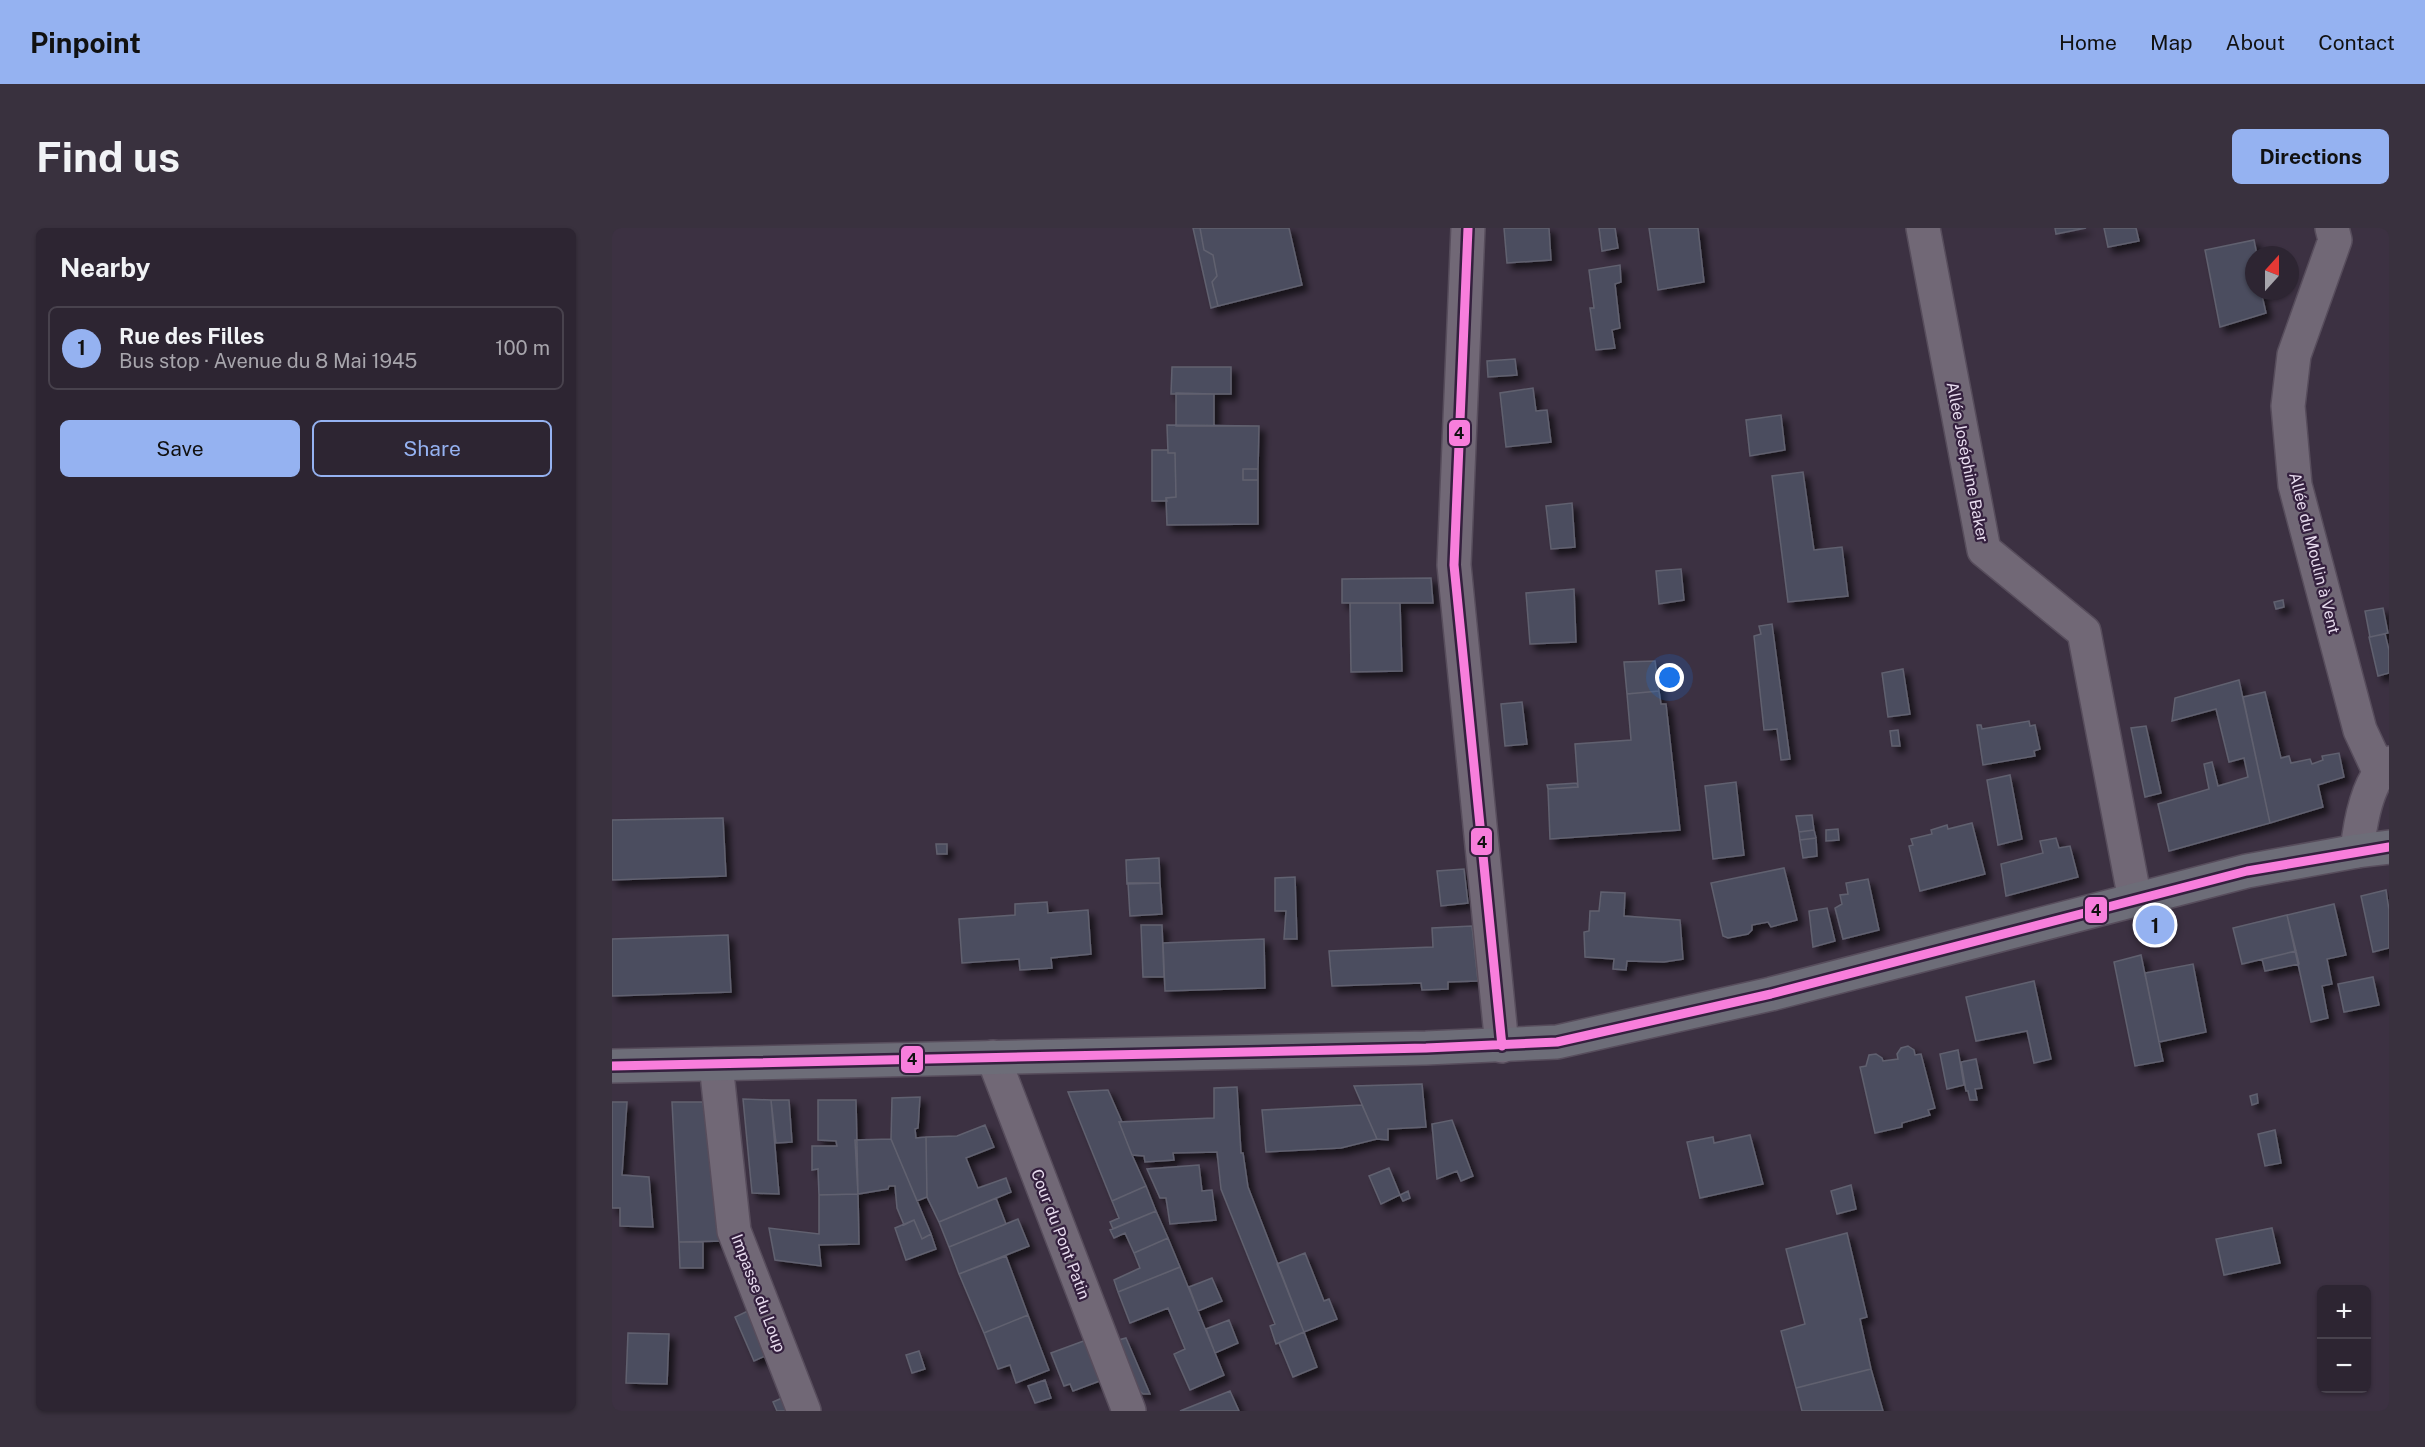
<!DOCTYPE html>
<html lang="en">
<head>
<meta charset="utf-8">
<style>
	body { margin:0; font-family:"Public Sans",sans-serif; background:#39313e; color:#f1f3f6 }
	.controls { position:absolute; right:18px; bottom:18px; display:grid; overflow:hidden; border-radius:9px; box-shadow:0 2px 4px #0004 }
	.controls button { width:54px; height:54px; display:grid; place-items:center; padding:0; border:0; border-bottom:2px solid #48424d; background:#2d2532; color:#f1f3f6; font:30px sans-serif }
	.compass { position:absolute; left:1633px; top:18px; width:54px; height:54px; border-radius:50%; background:#2d2532; box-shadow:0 2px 4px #0004; rotate:21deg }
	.you { position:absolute; left:1058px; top:450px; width:21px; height:21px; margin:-15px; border:4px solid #fff; border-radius:50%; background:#1a73e8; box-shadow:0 0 0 9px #1a73e833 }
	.badge { display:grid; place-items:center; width:39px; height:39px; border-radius:50%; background:#95b2f1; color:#111; font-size:20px; font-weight:700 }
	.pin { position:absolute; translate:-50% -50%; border:3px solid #fff; box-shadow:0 2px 6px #0006 }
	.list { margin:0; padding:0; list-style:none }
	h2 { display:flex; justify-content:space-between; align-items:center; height:78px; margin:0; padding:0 24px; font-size:26px }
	h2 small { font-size:20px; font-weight:400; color:#a7a5ac }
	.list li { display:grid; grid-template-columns:39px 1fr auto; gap:18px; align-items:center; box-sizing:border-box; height:84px; margin:0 12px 12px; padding:0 12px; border:2px solid #48424d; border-radius:9px }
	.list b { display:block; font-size:22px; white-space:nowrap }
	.list p { margin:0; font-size:20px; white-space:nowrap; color:#a7a5ac }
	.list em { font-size:20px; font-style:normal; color:#a7a5ac }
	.actions { display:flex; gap:12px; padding:18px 24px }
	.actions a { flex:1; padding:14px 0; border:2px solid #95b2f1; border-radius:9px; text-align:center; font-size:21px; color:#95b2f1 }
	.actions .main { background:#95b2f1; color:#111 }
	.map { position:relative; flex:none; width:1777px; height:1183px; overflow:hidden; border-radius:9px }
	header { display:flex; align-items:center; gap:36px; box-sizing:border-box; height:84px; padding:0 30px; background:#95b2f1; color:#111 }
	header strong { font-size:28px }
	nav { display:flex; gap:33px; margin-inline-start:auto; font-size:21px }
	.intro { display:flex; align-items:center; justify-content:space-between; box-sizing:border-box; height:144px; padding:0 36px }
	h1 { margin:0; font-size:42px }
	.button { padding:15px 27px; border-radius:9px; background:#95b2f1; color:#111; font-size:21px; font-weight:700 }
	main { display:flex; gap:36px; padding:0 36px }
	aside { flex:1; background:#2d2532; border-radius:9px; box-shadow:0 2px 4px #0004 }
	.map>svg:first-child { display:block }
	.building { fill:#4b4e5f; stroke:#61616f; stroke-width:1.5; filter:url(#shadow) }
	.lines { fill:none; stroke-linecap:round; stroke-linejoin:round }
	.minor-casing { stroke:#574d5c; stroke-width:36 }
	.primary-casing { stroke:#574d5c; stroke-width:36 }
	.minor { stroke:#716876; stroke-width:33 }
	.primary { stroke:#6d6d78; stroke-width:33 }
	.bus-1-casing { stroke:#34203e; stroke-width:14 }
	.bus-1 { stroke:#f87edc; stroke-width:9 }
	.labels { text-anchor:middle; stroke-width:4.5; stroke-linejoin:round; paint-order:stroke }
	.street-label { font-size:16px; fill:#e8dcef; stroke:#34203e }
	.line-badge { stroke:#34203e; stroke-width:2 }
	.pale-badge-label { font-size:16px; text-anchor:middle; font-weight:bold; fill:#111 }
</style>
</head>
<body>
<header>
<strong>Pinpoint</strong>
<nav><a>Home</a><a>Map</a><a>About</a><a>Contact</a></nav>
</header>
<div class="intro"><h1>Find us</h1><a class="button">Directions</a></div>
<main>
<aside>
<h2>Nearby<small></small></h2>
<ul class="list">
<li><span class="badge">1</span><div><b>Rue des Filles</b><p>Bus stop · Avenue du 8 Mai 1945</p></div><em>100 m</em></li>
</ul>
<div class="actions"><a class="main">Save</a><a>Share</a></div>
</aside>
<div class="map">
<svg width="1777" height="1183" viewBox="0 0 1777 1183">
	<defs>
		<filter id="shadow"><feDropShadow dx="5.5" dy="5.5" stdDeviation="3" flood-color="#0009"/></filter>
	</defs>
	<rect width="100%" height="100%" fill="#3c3142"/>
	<!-- building -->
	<path class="building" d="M 581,0 L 588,0 L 592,22 L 601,27 L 605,48 L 600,54 L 606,78 L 599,80 Z
		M 588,0 L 677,0 L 690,57 L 606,78 L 600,54 L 605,48 L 601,27 L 592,22 Z
		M 892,0 L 937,0 L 939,32 L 895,35 Z
		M 987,0 L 1003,0 L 1006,20 L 990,23 Z
		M 1037,0 L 1086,0 L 1092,54 L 1046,62 Z
		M 1443,0 L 1474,0 L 1444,6 Z
		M 1492,0 L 1524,0 L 1527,13 L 1496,19 Z
		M 1642,12 L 1645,27 L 1642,27 L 1642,63 L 1649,63 L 1654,85 L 1608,99 L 1593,22 Z
		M 1008,37 L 1009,54 L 1003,56 L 1008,100 L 1000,102 L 1003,120 L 984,122 L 978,80 L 982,80 L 977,42 Z
		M 903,131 L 905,147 L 876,149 L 875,133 Z
		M 560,139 L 619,139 L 619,166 L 559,166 Z
		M 921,160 L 924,183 L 935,182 L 939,214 L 894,219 L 888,165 Z
		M 564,165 L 602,166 L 602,198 L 564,198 Z
		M 1169,187 L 1173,222 L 1138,228 L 1134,192 Z
		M 555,197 L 647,198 L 646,241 L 631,241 L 631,252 L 646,252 L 646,296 L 555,297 L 554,270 L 564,269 L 563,225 L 556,225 Z
		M 540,222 L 556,222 L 556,225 L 563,225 L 564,269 L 554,270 L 555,273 L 540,273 Z
		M 631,241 L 646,241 L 646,252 L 631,252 Z
		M 1191,244 L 1202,322 L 1230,319 L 1236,368 L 1176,374 L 1160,248 Z
		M 960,275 L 963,319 L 939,321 L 934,278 Z
		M 1069,341 L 1072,372 L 1047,376 L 1044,343 Z
		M 819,350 L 821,375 L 730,375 L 730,351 Z
		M 962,361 L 964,414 L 918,416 L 914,365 Z
		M 1671,372 L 1672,379 L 1664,381 L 1662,374 Z
		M 738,375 L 788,375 L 790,443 L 739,444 Z
		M 1771,380 L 1776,405 L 1758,409 L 1753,383 Z
		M 1160,396 L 1178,531 L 1169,532 L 1165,501 L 1152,502 L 1142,408 L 1149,406 L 1147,398 Z
		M 1773,406 L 1777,422 L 1777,445 L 1766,448 L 1757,409 Z
		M 1043,433 L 1047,463 L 1015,466 L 1012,434 Z
		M 1291,441 L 1298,486 L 1276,489 L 1270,445 Z
		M 1627,452 L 1658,595 L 1557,623 L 1546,576 L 1597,561 L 1592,536 L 1600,534 L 1606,558 L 1636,549 L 1632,530 L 1617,534 L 1604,481 L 1560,493 L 1563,470 Z
		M 1047,463 L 1049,476 L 1054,476 L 1068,602 L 938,611 L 936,561 L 966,559 L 963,516 L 1019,512 L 1015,466 Z
		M 1653,464 L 1669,530 L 1677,528 L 1679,535 L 1698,531 L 1700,536 L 1711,532 L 1710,528 L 1727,525 L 1732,549 L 1706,557 L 1711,579 L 1658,595 L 1631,469 Z
		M 910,474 L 915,516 L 893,518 L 889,476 Z
		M 1417,493 L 1418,498 L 1423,497 L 1428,521 L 1422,523 L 1423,528 L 1371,537 L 1365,497 L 1369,497 L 1370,501 Z
		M 1534,498 L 1549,565 L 1533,569 L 1519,500 Z
		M 1286,502 L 1288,518 L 1280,518 L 1278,503 Z
		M 1398,547 L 1410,611 L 1386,617 L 1375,552 Z
		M 1124,554 L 1132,627 L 1101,631 L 1093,558 Z
		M 965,555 L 966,559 L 936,561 L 935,557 Z
		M 1200,587 L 1202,602 L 1187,604 L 1184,588 Z
		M 111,590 L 114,648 L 0,652 L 0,592 Z
		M 1360,595 L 1373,646 L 1308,663 L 1297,618 L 1301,617 L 1299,611 L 1320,606 L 1319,602 L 1335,597 L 1336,601 Z
		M 1226,601 L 1227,612 L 1214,613 L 1214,602 Z
		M 1202,602 L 1204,610 L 1188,612 L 1187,604 Z
		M 1204,610 L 1205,628 L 1191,630 L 1188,612 Z
		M 1444,610 L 1447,620 L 1458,618 L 1466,649 L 1394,668 L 1389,636 L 1431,625 L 1428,613 Z
		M 324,616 L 335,616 L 335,626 L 325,626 Z
		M 547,630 L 548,655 L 515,656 L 514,632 Z
		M 1172,640 L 1185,692 L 1159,699 L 1156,694 L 1140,697 L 1140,702 L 1136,706 L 1116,710 L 1111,708 L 1099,655 Z
		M 852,641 L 856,675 L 829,678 L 825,643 Z
		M 683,649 L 685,711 L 672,711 L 674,683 L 663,683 L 663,650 Z
		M 1256,651 L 1267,702 L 1231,711 L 1223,680 L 1230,676 L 1228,667 L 1236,666 L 1234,655 Z
		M 516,655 L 548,655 L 550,686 L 518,688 Z
		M 1774,662 L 1777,682 L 1777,720 L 1761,724 L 1749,668 Z
		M 989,664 L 1013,665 L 1012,688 L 1068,692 L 1071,731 L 1052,734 L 1015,733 L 1014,742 L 1001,741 L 1002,731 L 973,729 L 972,704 L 977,703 L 978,683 L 987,683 Z
		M 435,674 L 436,685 L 476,682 L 479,726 L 439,730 L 440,740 L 408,742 L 407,731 L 350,735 L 347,691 L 403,687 L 403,676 Z
		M 1722,676 L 1734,727 L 1715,731 L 1720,756 L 1710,758 L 1716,790 L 1699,794 L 1675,687 Z
		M 1215,680 L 1223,713 L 1201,719 L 1197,683 Z
		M 1675,687 L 1684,723 L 1630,736 L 1621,700 Z
		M 529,697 L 550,697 L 552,749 L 531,749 Z
		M 860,698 L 866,753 L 836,754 L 836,761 L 810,762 L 809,755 L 720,758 L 717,723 L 821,719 L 820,700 Z
		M 116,707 L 119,764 L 0,768 L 0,711 Z
		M 652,711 L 653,760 L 553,763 L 551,715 Z
		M 1684,723 L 1687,736 L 1653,743 L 1650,731 Z
		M 1529,727 L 1551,833 L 1523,838 L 1502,734 Z
		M 1581,736 L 1594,804 L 1547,814 L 1533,745 Z
		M 1761,749 L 1767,777 L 1732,784 L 1726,756 Z
		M 1422,753 L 1439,831 L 1422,835 L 1415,803 L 1364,813 L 1354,769 Z
		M 1296,818 L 1302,822 L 1303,827 L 1309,826 L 1323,880 L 1316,882 L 1318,887 L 1290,895 L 1290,899 L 1263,905 L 1248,839 L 1254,838 L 1257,827 L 1264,826 L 1270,830 L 1271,833 L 1286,831 L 1285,826 L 1289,820 Z
		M 1346,822 L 1352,857 L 1335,861 L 1328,826 Z
		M 1364,831 L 1370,860 L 1363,861 L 1365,872 L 1358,872 L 1356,863 L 1354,863 L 1349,834 Z
		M 810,856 L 814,899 L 776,901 L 776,912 L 765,911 L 742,858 Z
		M 625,859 L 629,925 L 631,925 L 636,959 L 692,1104 L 664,1116 L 658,1098 L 663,1096 L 609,961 L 605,924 L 561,925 L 562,932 L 533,934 L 532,928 L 520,927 L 507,894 L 602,890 L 602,860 Z
		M 496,862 L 510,894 L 507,894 L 520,927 L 534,958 L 500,973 L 456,864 Z
		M 1645,866 L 1646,875 L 1640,877 L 1638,868 Z
		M 308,869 L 306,900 L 303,901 L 304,910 L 314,909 L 315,969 L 305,973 L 279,911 L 280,870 Z
		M 131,871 L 159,872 L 167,966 L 140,965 Z
		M 159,872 L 177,872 L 180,914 L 164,915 Z
		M 206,872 L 244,872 L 246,966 L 207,967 L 206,941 L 200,942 L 200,918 L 225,918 L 224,913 L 206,912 Z
		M 0,874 L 15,874 L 10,947 L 37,949 L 41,999 L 8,998 L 8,980 L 0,980 Z
		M 60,874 L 91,874 L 113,1013 L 67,1014 Z
		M 750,877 L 765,911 L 729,920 L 654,924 L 650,882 Z
		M 840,892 L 861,948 L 849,953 L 845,943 L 825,951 L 820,896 Z
		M 373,897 L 382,919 L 354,930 L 366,960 L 394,950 L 399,964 L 327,994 L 315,969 L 314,909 L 345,908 Z
		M 1663,902 L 1669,935 L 1653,938 L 1646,906 Z
		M 1138,907 L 1151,956 L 1088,970 L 1075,914 L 1101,909 L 1102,915 Z
		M 279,911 L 319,1006 L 310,1011 L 302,992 L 292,997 L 285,980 L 283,958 L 277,958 L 276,961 L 246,966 L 243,912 Z
		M 587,937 L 590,963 L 600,962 L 604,992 L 558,996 L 554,970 L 548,970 L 535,941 Z
		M 777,940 L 788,967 L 769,976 L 757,948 Z
		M 1239,957 L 1244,981 L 1225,986 L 1219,963 Z
		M 534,958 L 544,983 L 501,1001 L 498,994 L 507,990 L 500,973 Z
		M 796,963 L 798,970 L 791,973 L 788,967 Z
		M 246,966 L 247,1016 L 207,1017 L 209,1038 L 163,1032 L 157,1000 L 207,1006 L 207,967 Z
		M 384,970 L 394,996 L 337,1019 L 327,994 Z
		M 544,983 L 556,1010 L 522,1025 L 513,1005 L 502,1010 L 498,1002 Z
		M 406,991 L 417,1018 L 347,1046 L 337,1019 Z
		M 302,992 L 310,1011 L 319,1006 L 324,1021 L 294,1032 L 283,1000 Z
		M 1660,1000 L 1668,1035 L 1612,1047 L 1604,1011 Z
		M 1235,1005 L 1255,1089 L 1248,1091 L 1259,1141 L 1184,1160 L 1169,1103 L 1193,1096 L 1174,1021 Z
		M 556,1010 L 568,1039 L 506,1064 L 502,1052 L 528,1040 L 522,1025 Z
		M 67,1014 L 91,1014 L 91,1040 L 68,1040 Z
		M 693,1025 L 712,1073 L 717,1071 L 725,1091 L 692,1104 L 665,1036 Z
		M 394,1028 L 416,1087 L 372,1105 L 347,1046 Z
		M 568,1039 L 612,1147 L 578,1162 L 562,1126 L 573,1121 L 556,1080 L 518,1095 L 506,1064 Z
		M 600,1050 L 610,1073 L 586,1083 L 577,1059 Z
		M 142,1080 L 162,1124 L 142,1133 L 123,1089 Z
		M 416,1087 L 437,1142 L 404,1155 L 398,1137 L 386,1141 L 372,1105 Z
		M 617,1092 L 626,1115 L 603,1125 L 594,1101 Z
		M 692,1104 L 705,1139 L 681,1149 L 667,1115 Z
		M 16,1105 L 57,1106 L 55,1156 L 14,1155 Z
		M 514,1110 L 538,1166 L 531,1166 L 513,1150 L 499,1114 Z
		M 477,1111 L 493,1151 L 461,1163 L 458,1156 L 452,1158 L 439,1125 Z
		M 307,1123 L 313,1141 L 300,1145 L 294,1127 Z
		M 1259,1141 L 1271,1183 L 1190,1183 L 1184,1160 Z
		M 433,1152 L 439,1170 L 423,1175 L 416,1158 Z
		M 618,1163 L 627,1183 L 568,1183 Z
		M 179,1166 L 187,1183 L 165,1183 L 161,1174 Z"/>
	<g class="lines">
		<defs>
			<path id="minor" d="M 856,0 L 842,337 L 890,818
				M 1311,0 L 1372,322 L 1472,404 L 1523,672
				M 1720,0 L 1723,12 L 1682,127 L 1676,178 L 1683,257 L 1748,502 L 1767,543
				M 1745,623 C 1748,596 1755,552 1777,535
				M 381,829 L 517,1183
				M 104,836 L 122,1003 L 192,1183"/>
			<path id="primary" d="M 0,838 L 814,820 L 945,814 L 1159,766 L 1635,643 L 1745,623 L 1777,619"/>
		</defs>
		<!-- minor casing -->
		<use href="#minor" class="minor-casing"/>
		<!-- primary casing -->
		<use href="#primary" class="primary-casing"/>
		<!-- minor -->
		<use href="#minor" class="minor"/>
		<!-- primary -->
		<use href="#primary" class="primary"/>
		<defs>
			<path id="bus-1" d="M 856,0 L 842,337 L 890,818
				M 0,838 L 814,820 L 945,814 L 1159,766 L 1635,643 L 1777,619"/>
		</defs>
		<!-- bus-1 casing -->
		<use href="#bus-1" class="bus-1-casing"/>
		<!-- bus-1 -->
		<use href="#bus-1" class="bus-1"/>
	</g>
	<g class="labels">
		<!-- street labels -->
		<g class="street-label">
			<text transform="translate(1356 234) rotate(79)" y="6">Allée Joséphine Baker</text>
			<text transform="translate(1703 325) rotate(76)" y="6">Allée du Moulin à Vent</text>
			<text transform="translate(449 1006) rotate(69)" y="6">Cour du Pont Patin</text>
			<text transform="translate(147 1065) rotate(69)" y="6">Impasse du Loup</text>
		</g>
	</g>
	<g class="line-badge">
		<rect x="836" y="191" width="23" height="28" rx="6" fill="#f87edc"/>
		<rect x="858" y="599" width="23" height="29" rx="6" fill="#f87edc"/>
		<rect x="1472" y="668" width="24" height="28" rx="6" fill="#f87edc"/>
		<rect x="288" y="817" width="24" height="29" rx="6" fill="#f87edc"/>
	</g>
	<g class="pale-badge-label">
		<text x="847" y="211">4</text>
		<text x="870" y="620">4</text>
		<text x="1484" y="688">4</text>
		<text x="300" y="837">4</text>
	</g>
</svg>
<div class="controls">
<button>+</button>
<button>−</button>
</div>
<svg class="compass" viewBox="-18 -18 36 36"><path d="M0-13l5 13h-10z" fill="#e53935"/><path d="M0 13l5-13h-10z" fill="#a7a5ac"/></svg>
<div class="you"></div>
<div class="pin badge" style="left:1543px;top:697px">1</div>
</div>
</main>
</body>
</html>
